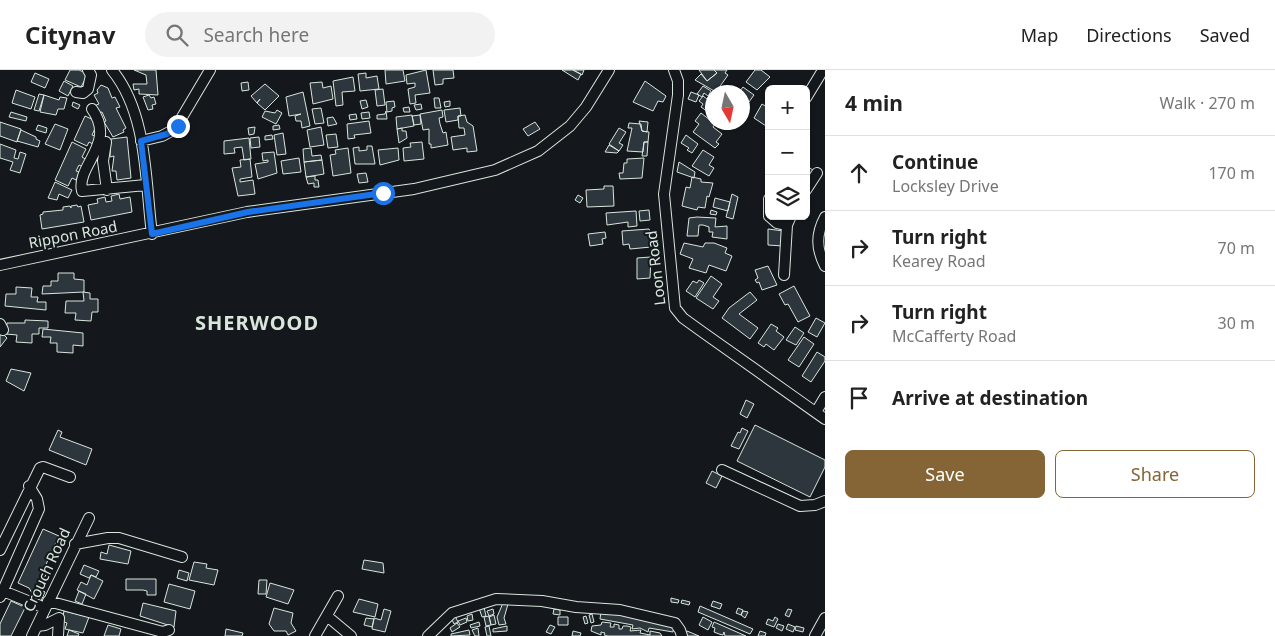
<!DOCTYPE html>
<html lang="en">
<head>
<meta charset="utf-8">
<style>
	body { margin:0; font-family:"Noto Sans",sans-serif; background:#f2f2f2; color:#222 }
	.controls { position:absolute; right:15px; top:15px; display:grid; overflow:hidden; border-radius:8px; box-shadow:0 1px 4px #0004 }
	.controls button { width:45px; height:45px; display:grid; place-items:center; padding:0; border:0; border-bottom:1px solid #e0e0e0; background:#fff; color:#222; font:25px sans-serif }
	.compass { position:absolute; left:705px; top:15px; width:45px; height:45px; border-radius:50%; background:#fff; box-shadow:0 1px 4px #0004; rotate:171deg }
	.stop { position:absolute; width:15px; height:15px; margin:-11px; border:4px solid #1a73e8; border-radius:50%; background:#fff }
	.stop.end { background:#1a73e8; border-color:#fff; box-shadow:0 1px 5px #0008 }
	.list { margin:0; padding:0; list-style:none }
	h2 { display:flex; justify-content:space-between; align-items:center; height:65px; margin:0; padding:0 20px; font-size:21px }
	h2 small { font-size:16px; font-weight:400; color:#767676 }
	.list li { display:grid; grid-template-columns:32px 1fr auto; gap:15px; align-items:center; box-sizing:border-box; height:75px; padding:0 20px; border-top:1px solid #e0e0e0 }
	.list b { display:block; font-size:19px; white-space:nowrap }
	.list p { margin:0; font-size:16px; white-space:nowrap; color:#767676 }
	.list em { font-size:16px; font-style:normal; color:#767676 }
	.actions { display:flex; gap:10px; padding:15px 20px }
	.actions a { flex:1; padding:11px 0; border:1px solid #856535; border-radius:8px; text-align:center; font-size:18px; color:#856535 }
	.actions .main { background:#856535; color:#fff }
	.icon { flex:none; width:28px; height:28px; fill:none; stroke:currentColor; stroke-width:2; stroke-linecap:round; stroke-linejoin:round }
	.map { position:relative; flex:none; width:825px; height:566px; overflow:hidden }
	header { display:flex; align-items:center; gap:30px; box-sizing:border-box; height:70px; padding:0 25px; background:#fff; border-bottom:1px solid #e0e0e0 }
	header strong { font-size:24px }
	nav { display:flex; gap:28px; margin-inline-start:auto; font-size:18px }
	.search { width:350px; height:45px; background:#f2f2f2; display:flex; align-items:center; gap:12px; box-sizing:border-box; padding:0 18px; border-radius:28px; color:#767676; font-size:19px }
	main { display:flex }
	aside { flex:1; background:#fff }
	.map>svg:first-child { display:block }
	.building { fill:#2c363c; stroke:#d8e6dc }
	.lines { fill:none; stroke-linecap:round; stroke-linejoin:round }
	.minor-casing { stroke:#d8e6dc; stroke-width:12 }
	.minor { stroke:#14181c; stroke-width:10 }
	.route { stroke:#1a73e8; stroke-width:6 }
	.labels { text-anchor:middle; stroke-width:4; stroke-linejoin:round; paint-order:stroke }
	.street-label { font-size:15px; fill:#d8e6dc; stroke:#14181c }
	.district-label { font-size:20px; font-weight:bold; letter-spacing:1px; fill:#d8e6dc; stroke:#14181c }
</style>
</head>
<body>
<header>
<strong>Citynav</strong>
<div class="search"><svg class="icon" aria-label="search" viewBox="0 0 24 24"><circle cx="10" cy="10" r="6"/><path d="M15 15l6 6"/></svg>Search here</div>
<nav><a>Map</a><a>Directions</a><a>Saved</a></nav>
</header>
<main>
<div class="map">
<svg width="825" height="566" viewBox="0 0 825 566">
	<rect width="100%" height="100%" fill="#14181c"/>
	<!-- building -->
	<path class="building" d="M 70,0 L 79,0 L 88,4 L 81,17 L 65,10 Z
		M 134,0 L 156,0 L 158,25 L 139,24 L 139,19 L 134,20 L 133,14 L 147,14 L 146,5 Z
		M 403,0 L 405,11 L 386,14 L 385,0 Z
		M 426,0 L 430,23 L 415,25 L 416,33 L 410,34 L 408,19 L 415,17 L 415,13 L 407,14 L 406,5 Z
		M 433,0 L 453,0 L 454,8 L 443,9 L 443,14 L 435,15 Z
		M 562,0 L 573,0 L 581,4 L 578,10 Z
		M 573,0 L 584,0 L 582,5 Z
		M 699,0 L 714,0 L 717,3 L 707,11 Z
		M 714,0 L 727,0 L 725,3 L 728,5 L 716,22 L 695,10 L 701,4 L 707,11 L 717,3 Z
		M 755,0 L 761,0 L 770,7 L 757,20 L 746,12 Z
		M 35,3 L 49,9 L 45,18 L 31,12 Z
		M 366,3 L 366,8 L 377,6 L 379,19 L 360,21 L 358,4 Z
		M 353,7 L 355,21 L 342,22 L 343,35 L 336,36 L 333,11 Z
		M 64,11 L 73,16 L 68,26 L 59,21 Z
		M 645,11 L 666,26 L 663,32 L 658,31 L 653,41 L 633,32 Z
		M 248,12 L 249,20 L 242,21 L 241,13 Z
		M 322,12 L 323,18 L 331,16 L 333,29 L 313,34 L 310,13 Z
		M 265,14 L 279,26 L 265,40 L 257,33 L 260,29 L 257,33 L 251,26 Z
		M 101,15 L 108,18 L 112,28 L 115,27 L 120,37 L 116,38 L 126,58 L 123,60 L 124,62 L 113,67 L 104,52 L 106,51 L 102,42 L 98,43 L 94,36 L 99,34 L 94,25 L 98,23 L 97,20 Z
		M 703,16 L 711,21 L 708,26 L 704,23 L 702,27 L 697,24 Z
		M 743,17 L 754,25 L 743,40 L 742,22 L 739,22 Z
		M 383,19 L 385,35 L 377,36 L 375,20 Z
		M 16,20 L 35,27 L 31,39 L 12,33 Z
		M 303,22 L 310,56 L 302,58 L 301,51 L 296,51 L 295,46 L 301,44 L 289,46 L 286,27 Z
		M 691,22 L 699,25 L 696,32 L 688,29 Z
		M 39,24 L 44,25 L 39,41 L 34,40 Z
		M 710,24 L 712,25 L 712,48 L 710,46 L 711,44 L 701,37 L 703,34 L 699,31 L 703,26 L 707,29 Z
		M 44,25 L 59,30 L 60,27 L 67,28 L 64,39 L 58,39 L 56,45 L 40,42 Z
		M 149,25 L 151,28 L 154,27 L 156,34 L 152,35 L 153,39 L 148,40 L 143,27 Z
		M 434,28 L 439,28 L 441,38 L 435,38 Z
		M 366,30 L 368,37 L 362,39 L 360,31 Z
		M 394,31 L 395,37 L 392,38 L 392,41 L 387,42 L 386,32 Z
		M 450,31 L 450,36 L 445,37 L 444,32 Z
		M 73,32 L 80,35 L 78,39 L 72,36 Z
		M 421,34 L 422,39 L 416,40 L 414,35 Z
		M 762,34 L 769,38 L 769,58 L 754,48 Z
		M 409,37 L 410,42 L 404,42 L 403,38 Z
		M 321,38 L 324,53 L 315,54 L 312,39 Z
		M 460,38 L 461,46 L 458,46 L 458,50 L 446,52 L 444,40 Z
		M 277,40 L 282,43 L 276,54 L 262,47 L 265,41 L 275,43 Z
		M 442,40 L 443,47 L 439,48 L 440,54 L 443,63 L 446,62 L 448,75 L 431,78 L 431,74 L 429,74 L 429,59 L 423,60 L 420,44 Z
		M 386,41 L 387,49 L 377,49 L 377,45 L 385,44 Z
		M 11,42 L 27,47 L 26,51 L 9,47 Z
		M 369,42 L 370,48 L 362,49 L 361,43 Z
		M 701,43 L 715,54 L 713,57 L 722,64 L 716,72 L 719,74 L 715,78 L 693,62 L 699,54 L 695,51 Z
		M 356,44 L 357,49 L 350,50 L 349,45 Z
		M 412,45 L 414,56 L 397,59 L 396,47 Z
		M 420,45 L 421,54 L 414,55 L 412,46 Z
		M 465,45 L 467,52 L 473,56 L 477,81 L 467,82 L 467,78 L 453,80 L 451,67 L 465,65 L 464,58 L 459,58 L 458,46 Z
		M 85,46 L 98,52 L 92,65 L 97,67 L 93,74 L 89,72 L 87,76 L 74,70 Z
		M 333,47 L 337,54 L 328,56 L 327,48 Z
		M 369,51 L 371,63 L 354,65 L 355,68 L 348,69 L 347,54 Z
		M 639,51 L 648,52 L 647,62 L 642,61 Z
		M 0,52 L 21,59 L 17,72 L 0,66 Z
		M 535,52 L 540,59 L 528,66 L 523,59 Z
		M 629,53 L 641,54 L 642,61 L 649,62 L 648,72 L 644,72 L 643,82 L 627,81 L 632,58 L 628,58 Z
		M 55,54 L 68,59 L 60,80 L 45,74 Z
		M 38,55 L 47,58 L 46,63 L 36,60 Z
		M 279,55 L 280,59 L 273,60 L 273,56 Z
		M 255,57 L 254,64 L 249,65 L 248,58 Z
		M 321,57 L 324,75 L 310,77 L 307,60 Z
		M 402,58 L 402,61 L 406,61 L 407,68 L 399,73 L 397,59 Z
		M 619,58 L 626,62 L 619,73 L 623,75 L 619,81 L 609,74 Z
		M 21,60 L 36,67 L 36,69 L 40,71 L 38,77 L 17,71 Z
		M 283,63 L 286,84 L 277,85 L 274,65 Z
		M 336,64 L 338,77 L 328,78 L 326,65 Z
		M 272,65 L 273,69 L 265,70 L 265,66 Z
		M 686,65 L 698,74 L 692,83 L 687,80 L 689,78 L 681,73 Z
		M 127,67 L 131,108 L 117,110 L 116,101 L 112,101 L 114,86 L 110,87 L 111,69 Z
		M 259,67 L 260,77 L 251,78 L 250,68 Z
		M 249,68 L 251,89 L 244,90 L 242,77 L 234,78 L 235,83 L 224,84 L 224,71 Z
		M 72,72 L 86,79 L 82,87 L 87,90 L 83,97 L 79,95 L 76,101 L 80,102 L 76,110 L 72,108 L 68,116 L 55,110 Z
		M 422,72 L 424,89 L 404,91 L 403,78 L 411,77 L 410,73 Z
		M 644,72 L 648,72 L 647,86 L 642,86 Z
		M 0,74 L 16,80 L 14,88 L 18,89 L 20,82 L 26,84 L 20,103 L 10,100 L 13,92 L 0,88 Z
		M 609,75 L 619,81 L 617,83 L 605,82 Z
		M 367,76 L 372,76 L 375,94 L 355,94 L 353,78 L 359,77 L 359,81 L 367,80 Z
		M 311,78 L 312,86 L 321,85 L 322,90 L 304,92 L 303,79 Z
		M 348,78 L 351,103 L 333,106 L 330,85 L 336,84 L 335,80 Z
		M 398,78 L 399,90 L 380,95 L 378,80 Z
		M 703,80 L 714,87 L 709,95 L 714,98 L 709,106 L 692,96 Z
		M 274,82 L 277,103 L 258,109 L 255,94 L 268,92 L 268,90 L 263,91 L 262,83 Z
		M 299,88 L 301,102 L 283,104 L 281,91 Z
		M 644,88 L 642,108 L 620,109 L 619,103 L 623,103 L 624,93 L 627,93 L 627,89 Z
		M 250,89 L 252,107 L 240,109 L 240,112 L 253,110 L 255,124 L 238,126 L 232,98 L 241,97 L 240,90 Z
		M 322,90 L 324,104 L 306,107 L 304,92 Z
		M 679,92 L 695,102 L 694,108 L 677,102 Z
		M 806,95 L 814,101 L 806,112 Z
		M 366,103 L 368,112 L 359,113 L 357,104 Z
		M 315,106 L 315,110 L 318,110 L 319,117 L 314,117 L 314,113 L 308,114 L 306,107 Z
		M 692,107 L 701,109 L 701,112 L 713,113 L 709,127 L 707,126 L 705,138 L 698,137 L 697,140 L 682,136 L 686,117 L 690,118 Z
		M 55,112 L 72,120 L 68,128 L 59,124 L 57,130 L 48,128 Z
		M 604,116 L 613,116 L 614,136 L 587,137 L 586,120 L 604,119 Z
		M 119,124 L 120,129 L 130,127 L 132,142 L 91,150 L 88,135 L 98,133 L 97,129 L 105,127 L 106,132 L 112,131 L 111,126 Z
		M 732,124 L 738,127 L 733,149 L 726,147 Z
		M 578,125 L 583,128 L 580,133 L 575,130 Z
		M 715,128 L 730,132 L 728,141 L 713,137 Z
		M 77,135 L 78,137 L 81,136 L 84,152 L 42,159 L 40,145 L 43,144 L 43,142 L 63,140 L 63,137 L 70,136 L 71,138 L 71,136 Z
		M 649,140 L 650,150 L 640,151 L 639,141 Z
		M 711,140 L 717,142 L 716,145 L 710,144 Z
		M 636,141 L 637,156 L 628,157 L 628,152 L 607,155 L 606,143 Z
		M 697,147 L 716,148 L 715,157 L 727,156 L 727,169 L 712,167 L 713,162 L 709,162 L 709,157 L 703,155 L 699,155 L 698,166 L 687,166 L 689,148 Z
		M 649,159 L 653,168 L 651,177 L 630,179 L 629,174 L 623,175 L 622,161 Z
		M 768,159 L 784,161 L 783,176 L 768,175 Z
		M 605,162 L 606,168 L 602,169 L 603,174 L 590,176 L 588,164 Z
		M 684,173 L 703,177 L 705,173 L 714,173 L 727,178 L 725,183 L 732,186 L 726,201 L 709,195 L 706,203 L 689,198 L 693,189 L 680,184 Z
		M 651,187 L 650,208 L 637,209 L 637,188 Z
		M 768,196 L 777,215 L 762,220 L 759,212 L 757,213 L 755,210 L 758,208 L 755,200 Z
		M 58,203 L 74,203 L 74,209 L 84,210 L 84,222 L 42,224 L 43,216 L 51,216 L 51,211 L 58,211 Z
		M 711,206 L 722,214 L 713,227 L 719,231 L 713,239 L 696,228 Z
		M 699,210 L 704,213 L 695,227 L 686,221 L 693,211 L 697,213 Z
		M 794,216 L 810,246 L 798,252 L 788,234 L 785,235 L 779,224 Z
		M 16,217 L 32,218 L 31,227 L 38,227 L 37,232 L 46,232 L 46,240 L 5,236 L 6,224 L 16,224 Z
		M 83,222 L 90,223 L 90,229 L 98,229 L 98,242 L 92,242 L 91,251 L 75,250 L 76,243 L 65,243 L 66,231 L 84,231 Z
		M 750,222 L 757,230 L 739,244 L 758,258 L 750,269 L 722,248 L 729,238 Z
		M 816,248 L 825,253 L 817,267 L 808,262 Z
		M 25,250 L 48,251 L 48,258 L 39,258 L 39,264 L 32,264 L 32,273 L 16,272 L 17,265 L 6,264 L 7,253 L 25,253 Z
		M 771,254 L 778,258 L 776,261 L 784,267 L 774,280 L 766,274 L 764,277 L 758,273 Z
		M 795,257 L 804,263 L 796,275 L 786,270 Z
		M 43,259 L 83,263 L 83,276 L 73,275 L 73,283 L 57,282 L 57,273 L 50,273 L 51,267 L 42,267 Z
		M 0,261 L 7,268 L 0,277 Z
		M 804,267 L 814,274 L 799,297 L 788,290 Z
		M 817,282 L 825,287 L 825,291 L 811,312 L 802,306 Z
		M 11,299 L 31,303 L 24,321 L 6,311 Z
		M 746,330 L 754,334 L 747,348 L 740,344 Z
		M 755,355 L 825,390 L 825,397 L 810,427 L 737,391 Z
		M 742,358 L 748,361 L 739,379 L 731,376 L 738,362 L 740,363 Z
		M 58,360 L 62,362 L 60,367 L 92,379 L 86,395 L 49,380 Z
		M 712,401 L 722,406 L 716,418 L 706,413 Z
		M 43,459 L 59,466 L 43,501 L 47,503 L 38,518 L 45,522 L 41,531 L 35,528 L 29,518 L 18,513 Z
		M 109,475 L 131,481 L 128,494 L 100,489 L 101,482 L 107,484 Z
		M 364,490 L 383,493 L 384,503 L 362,499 Z
		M 194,492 L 207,494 L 206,498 L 218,500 L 214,515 L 189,510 Z
		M 84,495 L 99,501 L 96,507 L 91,505 L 89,508 L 80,504 Z
		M 179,500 L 189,503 L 187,511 L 177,508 Z
		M 91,505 L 103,511 L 94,529 L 77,520 L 81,512 L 87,515 Z
		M 126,509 L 156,509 L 156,525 L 147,525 L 147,521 L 143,520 L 126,520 Z
		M 259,510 L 267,510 L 266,524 L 258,524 Z
		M 270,513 L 294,520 L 288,534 L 266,527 Z
		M 169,514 L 195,521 L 190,539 L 164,532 Z
		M 79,521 L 86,524 L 82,534 L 75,531 Z
		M 671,528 L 679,530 L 678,533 L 671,532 Z
		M 359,529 L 378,534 L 375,547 L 353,542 Z
		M 682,530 L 690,532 L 689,535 L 681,533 Z
		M 11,531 L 22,536 L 24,533 L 27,534 L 11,566 L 0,566 L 0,554 Z
		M 713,531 L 722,534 L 720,539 L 711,536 Z
		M 143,533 L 176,541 L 174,557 L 140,546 Z
		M 503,533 L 508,534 L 504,548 L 506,554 L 499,555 L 497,547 Z
		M 700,536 L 753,559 L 750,564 L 698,542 Z
		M 484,537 L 486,546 L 482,547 L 479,538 Z
		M 274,538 L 293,543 L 291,553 L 296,561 L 288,565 L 286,561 L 274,561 L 269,554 Z
		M 738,538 L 743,540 L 741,545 L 736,543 Z
		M 384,539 L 391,541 L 385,562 L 372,559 L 374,548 L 381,550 Z
		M 493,539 L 494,544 L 489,546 L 487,541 Z
		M 554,539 L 560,540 L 560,545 L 553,544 Z
		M 788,539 L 792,540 L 789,547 L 785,545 Z
		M 64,541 L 89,547 L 83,563 L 65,559 L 67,553 L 62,551 Z
		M 601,541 L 674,555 L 673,562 L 649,558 L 648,562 L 640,558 L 632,559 L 633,555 L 600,549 Z
		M 743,541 L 748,542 L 745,548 L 741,545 Z
		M 472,544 L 473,550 L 468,551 L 467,546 Z
		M 592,544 L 594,552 L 591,553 L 589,545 Z
		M 494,545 L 496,554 L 491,555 L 489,547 Z
		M 455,546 L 458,552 L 454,554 L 451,548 Z
		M 489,546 L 491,555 L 486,556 L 484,547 Z
		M 586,546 L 588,553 L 585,554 L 583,547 Z
		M 558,547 L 568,547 L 568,555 L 558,555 Z
		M 703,547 L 712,552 L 708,560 L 699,555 Z
		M 775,547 L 778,549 L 774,557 L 766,554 L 768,549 L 773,551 Z
		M 366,548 L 374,549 L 372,557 L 364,555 Z
		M 466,548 L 467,552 L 460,555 L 458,551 Z
		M 479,552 L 480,556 L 471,558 L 470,555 Z
		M 602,552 L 611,553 L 610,557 L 614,557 L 614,554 L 619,555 L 619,559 L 622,559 L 623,556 L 627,556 L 631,557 L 630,561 L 641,560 L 640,563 L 650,565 L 650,561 L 660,563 L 662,566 L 608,566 L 604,565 L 605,563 L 601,562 L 601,565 L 591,561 L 592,556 L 601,555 Z
		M 714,552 L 746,566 L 725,566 L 724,562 L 723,565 L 719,564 L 714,562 L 715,558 L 712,557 Z
		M 457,553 L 460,557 L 452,562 L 450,558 Z
		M 778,554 L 784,556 L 782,561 L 776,558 Z
		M 788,554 L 795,557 L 793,562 L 786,559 Z
		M 108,555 L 121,559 L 119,566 L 104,566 Z
		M 550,555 L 555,557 L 551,564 L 546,562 Z
		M 489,556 L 491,566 L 487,566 L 485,557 Z
		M 507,556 L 507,561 L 493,562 L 493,559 Z
		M 796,556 L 804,558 L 803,562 L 795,560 Z
		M 478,558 L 479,566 L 475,566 L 472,560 Z
		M 226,559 L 243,563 L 242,566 L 225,566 Z
		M 69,560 L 79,564 L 78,566 L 67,566 Z
		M 469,560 L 470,565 L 451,566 L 451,564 Z
		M 573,561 L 581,563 L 580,566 L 572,566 Z
		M 687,561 L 699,566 L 685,566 Z
		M 760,561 L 766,563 L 765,566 L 758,566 Z"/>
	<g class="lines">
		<defs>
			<path id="minor" d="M 112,0 C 148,44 145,111 152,164
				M 674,0 L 678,11 L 678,25 L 664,124 L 675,238 L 683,248 L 701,261 L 825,349
				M 76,22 L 83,23 L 88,19 L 91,5 L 88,0
				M 806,28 L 823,0
				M 92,39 C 117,74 76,95 82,121 L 146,115
				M 141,71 L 162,66 L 175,59 L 210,0
				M 106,72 L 103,91 L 107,120
				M 806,120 L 817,103
				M 769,129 L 769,145
				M 769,146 L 777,153 L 787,155
				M 825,147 C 816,164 816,178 825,196
				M 0,195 L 247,142 L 414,119 L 495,100 L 538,81 L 570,56 L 586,37 L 609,0
				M 784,205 L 787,155 L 791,146
				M 0,254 L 3,260
				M 816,342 L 825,327
				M 722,400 L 800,436 L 815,435 L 825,431
				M 75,474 L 108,468 L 119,468 L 182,487
				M 0,480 L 40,398 L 43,397 L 70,407
				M 3,521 L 45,538
				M 0,527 L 39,439 L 37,429 L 29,416
				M 48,531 L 163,562 L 169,560
				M 327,546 L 351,566
				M 37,556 L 45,555 L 59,548 L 58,566
				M 32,566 L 89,448
				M 315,566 L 338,526
				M 428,566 L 452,543 L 496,529 L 542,531 L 576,537 L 620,540 L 675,553 L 680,560 L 682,566
				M 815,566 L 825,548"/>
		</defs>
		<!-- minor casing -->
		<use href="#minor" class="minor-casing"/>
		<!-- minor -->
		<use href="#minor" class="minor"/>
	</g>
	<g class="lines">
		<!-- route -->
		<path class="route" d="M 178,56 L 167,64 L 141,71 L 152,164 L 248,142 L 383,123"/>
	</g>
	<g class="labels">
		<!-- street labels -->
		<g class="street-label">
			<text transform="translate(73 165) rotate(-11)" y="5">Rippon Road</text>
			<text transform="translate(656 198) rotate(-97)" y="5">Loon Road</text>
			<text transform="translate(47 500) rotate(-65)" y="5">Crouch Road</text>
		</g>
		<!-- district labels -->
		<g class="district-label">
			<text x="257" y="260">SHERWOOD</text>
		</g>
	</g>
</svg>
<div class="controls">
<button>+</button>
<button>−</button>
<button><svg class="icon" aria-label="layers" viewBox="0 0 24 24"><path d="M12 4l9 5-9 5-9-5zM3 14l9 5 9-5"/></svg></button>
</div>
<svg class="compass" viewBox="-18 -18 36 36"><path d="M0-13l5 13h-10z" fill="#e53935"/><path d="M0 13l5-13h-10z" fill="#767676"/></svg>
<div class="stop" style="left:383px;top:123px"></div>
<div class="stop end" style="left:178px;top:56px"></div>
</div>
<aside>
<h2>4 min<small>Walk · 270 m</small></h2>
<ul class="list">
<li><svg class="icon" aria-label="ahead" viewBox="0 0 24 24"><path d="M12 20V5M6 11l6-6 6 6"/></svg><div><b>Continue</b><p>Locksley Drive</p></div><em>170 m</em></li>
<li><svg class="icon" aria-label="right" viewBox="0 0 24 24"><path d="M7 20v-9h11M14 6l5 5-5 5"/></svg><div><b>Turn right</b><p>Kearey Road</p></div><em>70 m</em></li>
<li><svg class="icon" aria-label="right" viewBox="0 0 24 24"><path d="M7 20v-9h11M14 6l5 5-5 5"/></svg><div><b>Turn right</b><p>McCafferty Road</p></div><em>30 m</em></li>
<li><svg class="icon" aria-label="arrive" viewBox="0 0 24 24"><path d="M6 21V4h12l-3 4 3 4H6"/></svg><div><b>Arrive at destination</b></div></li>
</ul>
<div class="actions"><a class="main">Save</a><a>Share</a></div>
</aside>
</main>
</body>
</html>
